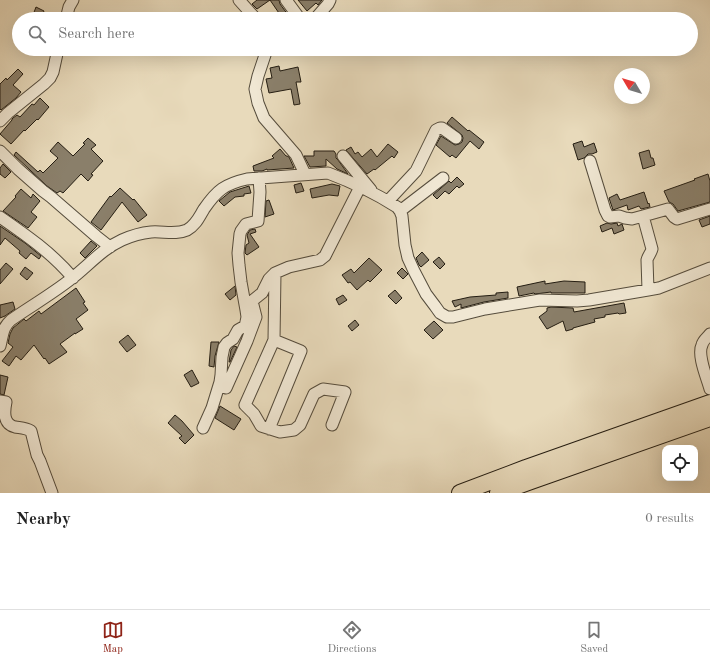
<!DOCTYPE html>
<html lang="en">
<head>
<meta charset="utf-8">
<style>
	body { margin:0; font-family:"Old Standard TT",serif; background:#f6f6f6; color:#222 }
	.controls { position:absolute; right:12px; bottom:12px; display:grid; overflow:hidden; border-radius:8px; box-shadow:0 4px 16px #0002 }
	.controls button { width:36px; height:36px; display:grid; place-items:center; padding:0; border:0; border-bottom:1px solid #e0e0e0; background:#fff; color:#222; font:20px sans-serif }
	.compass { position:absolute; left:614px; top:68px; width:36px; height:36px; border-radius:50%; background:#fff; box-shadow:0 4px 16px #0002; rotate:308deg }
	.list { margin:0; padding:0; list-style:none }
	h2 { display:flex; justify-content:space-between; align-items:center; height:52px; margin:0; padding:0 16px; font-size:17px }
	h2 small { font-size:13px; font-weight:400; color:#767676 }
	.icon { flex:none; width:22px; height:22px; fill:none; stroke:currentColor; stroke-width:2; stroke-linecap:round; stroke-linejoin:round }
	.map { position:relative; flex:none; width:710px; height:493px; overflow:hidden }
	.search { position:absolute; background:#fff; box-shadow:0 4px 16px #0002; left:12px; right:12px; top:12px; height:44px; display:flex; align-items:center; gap:10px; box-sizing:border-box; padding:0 14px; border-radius:22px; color:#767676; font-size:15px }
	.sheet { height:116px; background:#fff }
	nav { display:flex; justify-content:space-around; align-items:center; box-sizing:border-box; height:56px; border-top:1px solid #e0e0e0; background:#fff; font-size:11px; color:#767676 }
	nav a { display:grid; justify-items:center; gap:2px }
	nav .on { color:#8f2418 }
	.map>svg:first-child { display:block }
	.building { fill:#8a7f6a; stroke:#241d12 }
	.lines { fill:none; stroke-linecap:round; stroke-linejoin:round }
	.minor-casing { stroke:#554c3c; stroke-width:13 }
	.highway-casing { stroke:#241d12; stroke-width:18 }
	.minor { stroke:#f0e7d3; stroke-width:11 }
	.highway { stroke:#e8dabb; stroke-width:16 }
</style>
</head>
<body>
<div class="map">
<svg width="710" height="493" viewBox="0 0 710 493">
	<rect width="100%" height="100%" fill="#e8dabb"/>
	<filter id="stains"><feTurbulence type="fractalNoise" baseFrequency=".005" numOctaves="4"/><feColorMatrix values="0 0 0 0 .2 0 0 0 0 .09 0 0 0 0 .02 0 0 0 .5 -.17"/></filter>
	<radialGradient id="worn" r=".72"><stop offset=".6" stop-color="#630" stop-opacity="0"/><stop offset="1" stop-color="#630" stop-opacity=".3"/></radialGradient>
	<!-- building -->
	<path class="building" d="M 257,0 L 279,0 L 280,4 L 291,19 L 283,19 L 270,0 L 257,9 L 252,4 Z
		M 298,0 L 322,0 L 318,5 L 316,3 L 307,11 Z
		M 36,7 L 44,11 L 41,18 L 33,15 Z
		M 279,66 L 280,71 L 298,67 L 301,82 L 296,82 L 300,104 L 294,105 L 291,89 L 269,93 L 266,79 L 272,78 L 270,68 Z
		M 18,69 L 23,74 L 13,85 L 21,92 L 16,98 L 1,110 L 0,109 L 0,84 L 6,78 L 7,80 Z
		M 40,98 L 49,107 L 38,120 L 37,119 L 25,131 L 24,130 L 11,144 L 0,134 L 12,120 L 12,119 L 13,118 L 17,115 L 20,117 L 32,104 L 34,105 Z
		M 452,117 L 468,131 L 469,130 L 484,142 L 479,149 L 470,141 L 456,158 L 452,155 L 450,157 L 436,145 L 441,136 L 455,145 L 459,144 L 462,142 L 463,138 L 462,135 L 447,123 Z
		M 88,138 L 96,145 L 91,149 L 103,161 L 91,174 L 93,175 L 88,181 L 81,174 L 63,193 L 60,191 L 57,193 L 47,186 L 14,155 L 16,152 L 38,172 L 40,170 L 43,173 L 58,158 L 50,151 L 58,142 L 73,156 L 85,144 L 83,143 Z
		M 582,141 L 584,147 L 594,143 L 597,152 L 592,154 L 588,154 L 584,158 L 578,160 L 573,144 Z
		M 388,144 L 398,152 L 394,158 L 392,156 L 375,170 L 374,169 L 367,174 L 346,150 L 351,147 L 355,154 L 358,152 L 362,157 L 371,149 L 377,157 Z
		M 280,149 L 286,156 L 287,156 L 289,157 L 294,168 L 267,170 L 267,169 L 262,171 L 254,171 L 253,166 L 274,158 L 272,156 Z
		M 649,150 L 651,158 L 653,158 L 655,165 L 643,169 L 639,153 Z
		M 314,151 L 334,151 L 336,154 L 336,158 L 338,160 L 348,174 L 337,169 L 326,159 L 326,166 L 310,167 L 304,156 L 314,156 Z
		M 3,164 L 11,172 L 5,178 L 0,174 L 0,168 Z
		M 708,174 L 710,181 L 710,202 L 678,211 L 673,204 L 669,202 L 664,191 L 695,180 L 694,179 Z
		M 457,177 L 464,184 L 459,188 L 457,186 L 449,194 L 445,191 L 437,199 L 433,195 L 449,181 L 451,183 Z
		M 301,183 L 304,191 L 296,193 L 294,185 Z
		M 332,184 L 340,186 L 338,196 L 329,195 L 312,198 L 310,189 Z
		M 249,186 L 251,193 L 244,194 L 244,196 L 235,197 L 224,206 L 219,201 L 230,192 Z
		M 120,188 L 133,200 L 134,199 L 147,215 L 138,222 L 122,202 L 101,230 L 91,222 L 110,196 L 111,197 Z
		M 21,189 L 31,198 L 33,194 L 40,201 L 31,212 L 37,217 L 28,228 L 3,211 L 16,197 L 15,196 Z
		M 644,192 L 648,204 L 649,203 L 650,207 L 641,209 L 639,206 L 628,210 L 627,205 L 613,210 L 609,198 L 617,194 L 620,200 Z
		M 269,200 L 274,214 L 265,217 L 266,201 Z
		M 710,216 L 710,224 L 702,227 L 699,220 Z
		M 607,223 L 611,224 L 617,223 L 618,226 L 622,224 L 624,230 L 614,234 L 612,228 L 602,232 L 600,226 Z
		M 0,226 L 25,243 L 41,256 L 39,259 L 31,253 L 26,259 L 19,253 L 20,251 L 5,238 L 0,245 Z
		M 255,229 L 256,232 L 250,234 L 259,247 L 247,255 L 245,253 L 246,245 L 249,243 L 247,235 L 250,230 Z
		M 91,241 L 97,246 L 85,258 L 80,253 Z
		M 422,252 L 429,260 L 421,267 L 419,265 L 416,258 Z
		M 439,257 L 445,264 L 440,269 L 433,262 Z
		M 369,258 L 382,270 L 370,282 L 368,280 L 357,290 L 350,282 L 348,283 L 342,275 L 351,269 L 354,273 Z
		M 6,263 L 13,269 L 0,284 L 0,270 Z
		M 25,267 L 33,273 L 27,280 L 20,274 Z
		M 402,268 L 408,274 L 403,279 L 397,273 Z
		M 545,281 L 545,284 L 564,281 L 585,282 L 585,293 L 551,293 L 551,292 L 535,294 L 534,293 L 519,296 L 517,287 Z
		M 235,286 L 236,295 L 230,300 L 225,294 Z
		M 76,288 L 85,302 L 83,303 L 88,310 L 76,319 L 83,329 L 75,334 L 75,333 L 60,344 L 67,352 L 49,364 L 45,358 L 44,359 L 34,345 L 21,360 L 16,356 L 9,366 L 2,361 L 13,347 L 8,343 L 10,334 L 13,328 L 24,319 L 26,321 L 39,311 L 41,314 Z
		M 395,290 L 402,298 L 396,304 L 388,296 Z
		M 508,292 L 508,298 L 484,302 L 461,308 L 461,304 L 455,307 L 452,301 L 470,297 L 496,295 L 496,293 Z
		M 343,295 L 347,300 L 339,305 L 336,299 Z
		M 13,302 L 15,309 L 5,316 L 0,318 L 0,305 Z
		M 624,303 L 626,313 L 619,314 L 618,313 L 605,315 L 605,317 L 594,319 L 595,322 L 573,328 L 573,329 L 566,331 L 563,321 L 547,329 L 539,317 L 547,311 L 547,308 L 551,307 L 573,308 L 574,312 Z
		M 355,320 L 359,325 L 352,331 L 348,326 Z
		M 434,321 L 443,330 L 433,339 L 424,330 Z
		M 128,335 L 136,345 L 127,352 L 119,342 Z
		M 211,342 L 219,342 L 215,356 L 214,367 L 209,366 Z
		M 234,346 L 237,347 L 230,362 L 229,362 L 231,350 Z
		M 192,370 L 199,383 L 191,387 L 184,375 Z
		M 0,375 L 8,377 L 4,395 L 0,394 Z
		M 220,406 L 241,419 L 234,430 L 215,418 Z
		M 175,415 L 182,421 L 194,435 L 185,444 L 179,438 L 182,436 L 168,423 Z"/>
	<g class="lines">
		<defs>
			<path id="minor" d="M 239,0 L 256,19
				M 286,0 L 300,19
				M 66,19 L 69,7 L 73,0
				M 315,19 L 328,4 L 330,0
				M 267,49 L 258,76 L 255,89 L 258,103 L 264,118 L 296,155 L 305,174
				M 0,121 L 8,113 L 44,84 L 50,78 L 53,72 L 58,49
				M 0,151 L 18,169 L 43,191 L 51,197 L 96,236 L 110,247
				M 343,156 L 371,190
				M 590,161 L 605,210 L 608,216 L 610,217 L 619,216 L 625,218 L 632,219 L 643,216
				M 388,201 L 416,171 L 436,130 L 440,128 L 442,128 L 456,138
				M 400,211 L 443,178
				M 0,217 C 26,235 52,253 73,278
				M 648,290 L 647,260 C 648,256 651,253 652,249 L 643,216 L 668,209 L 674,217 L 677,219 L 710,209
				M 0,346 C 3,335 2,328 11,320 C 31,306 52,294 71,279 C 88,266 102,249 122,240 C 131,236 141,233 151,232 C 163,231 176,235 187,230 C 196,225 199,217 204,209 C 217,190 225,184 247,179 L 328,173 C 352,182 375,193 397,207 L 400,211 L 402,216 L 405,245 L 408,258 L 414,271 L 426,294 L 435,306 L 440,313 L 447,317 L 453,317 L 485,309 L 540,300 L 577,301 L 589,300 L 648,290 L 659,288 L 710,268
				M 226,388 L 247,341 L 256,317 L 252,301 L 262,293 L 269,279 L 275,273
				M 710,389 C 707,378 697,355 702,345 C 703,340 707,338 710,334
				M 0,401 L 6,402 C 4,412 3,424 15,427 C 21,428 26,428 31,431 L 37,455 L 40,461 L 52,493
				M 332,425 L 345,392 L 323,389 L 314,394 L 300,425 L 294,430 L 280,432 L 261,426 L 254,414 L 245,405 L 274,340 L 275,273 L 289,267 L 320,260 L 325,256 L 360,187
				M 203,428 L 212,408 L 220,382 L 221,375 L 222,357 L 224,347 L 227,343 L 233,339 L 238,330 L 245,326 L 246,322 L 247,317 L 246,310 L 241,282 L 239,265 L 238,253 L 240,234 L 241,231 L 246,224 L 258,221 L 260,192 L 259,178
				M 269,429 L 301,351 L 274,340"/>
			<path id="highway" d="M 460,493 L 526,468 L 710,403
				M 498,493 L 531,481 L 710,418"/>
		</defs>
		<!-- minor casing -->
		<use href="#minor" class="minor-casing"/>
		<!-- highway casing -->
		<use href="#highway" class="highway-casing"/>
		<!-- minor -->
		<use href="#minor" class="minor"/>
		<!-- highway -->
		<use href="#highway" class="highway"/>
	</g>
	<rect width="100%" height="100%" filter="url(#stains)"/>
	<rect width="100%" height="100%" fill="url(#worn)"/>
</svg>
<div class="controls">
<button><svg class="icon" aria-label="locate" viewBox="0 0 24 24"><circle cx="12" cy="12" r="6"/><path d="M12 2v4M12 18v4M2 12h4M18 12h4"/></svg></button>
</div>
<svg class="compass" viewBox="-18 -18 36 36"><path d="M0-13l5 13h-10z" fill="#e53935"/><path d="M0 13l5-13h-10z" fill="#767676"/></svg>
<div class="search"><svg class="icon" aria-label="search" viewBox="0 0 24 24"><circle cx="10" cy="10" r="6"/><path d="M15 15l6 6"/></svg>Search here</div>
</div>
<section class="sheet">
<h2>Nearby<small>0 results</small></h2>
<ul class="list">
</ul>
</section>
<nav>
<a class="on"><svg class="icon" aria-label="map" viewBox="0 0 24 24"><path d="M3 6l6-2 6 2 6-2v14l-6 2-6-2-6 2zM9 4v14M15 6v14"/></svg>Map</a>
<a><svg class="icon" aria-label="directions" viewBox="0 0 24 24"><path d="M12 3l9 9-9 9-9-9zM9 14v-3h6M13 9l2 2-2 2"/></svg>Directions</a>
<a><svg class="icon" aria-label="saved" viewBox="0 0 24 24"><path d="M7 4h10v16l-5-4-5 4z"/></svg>Saved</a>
</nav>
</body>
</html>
